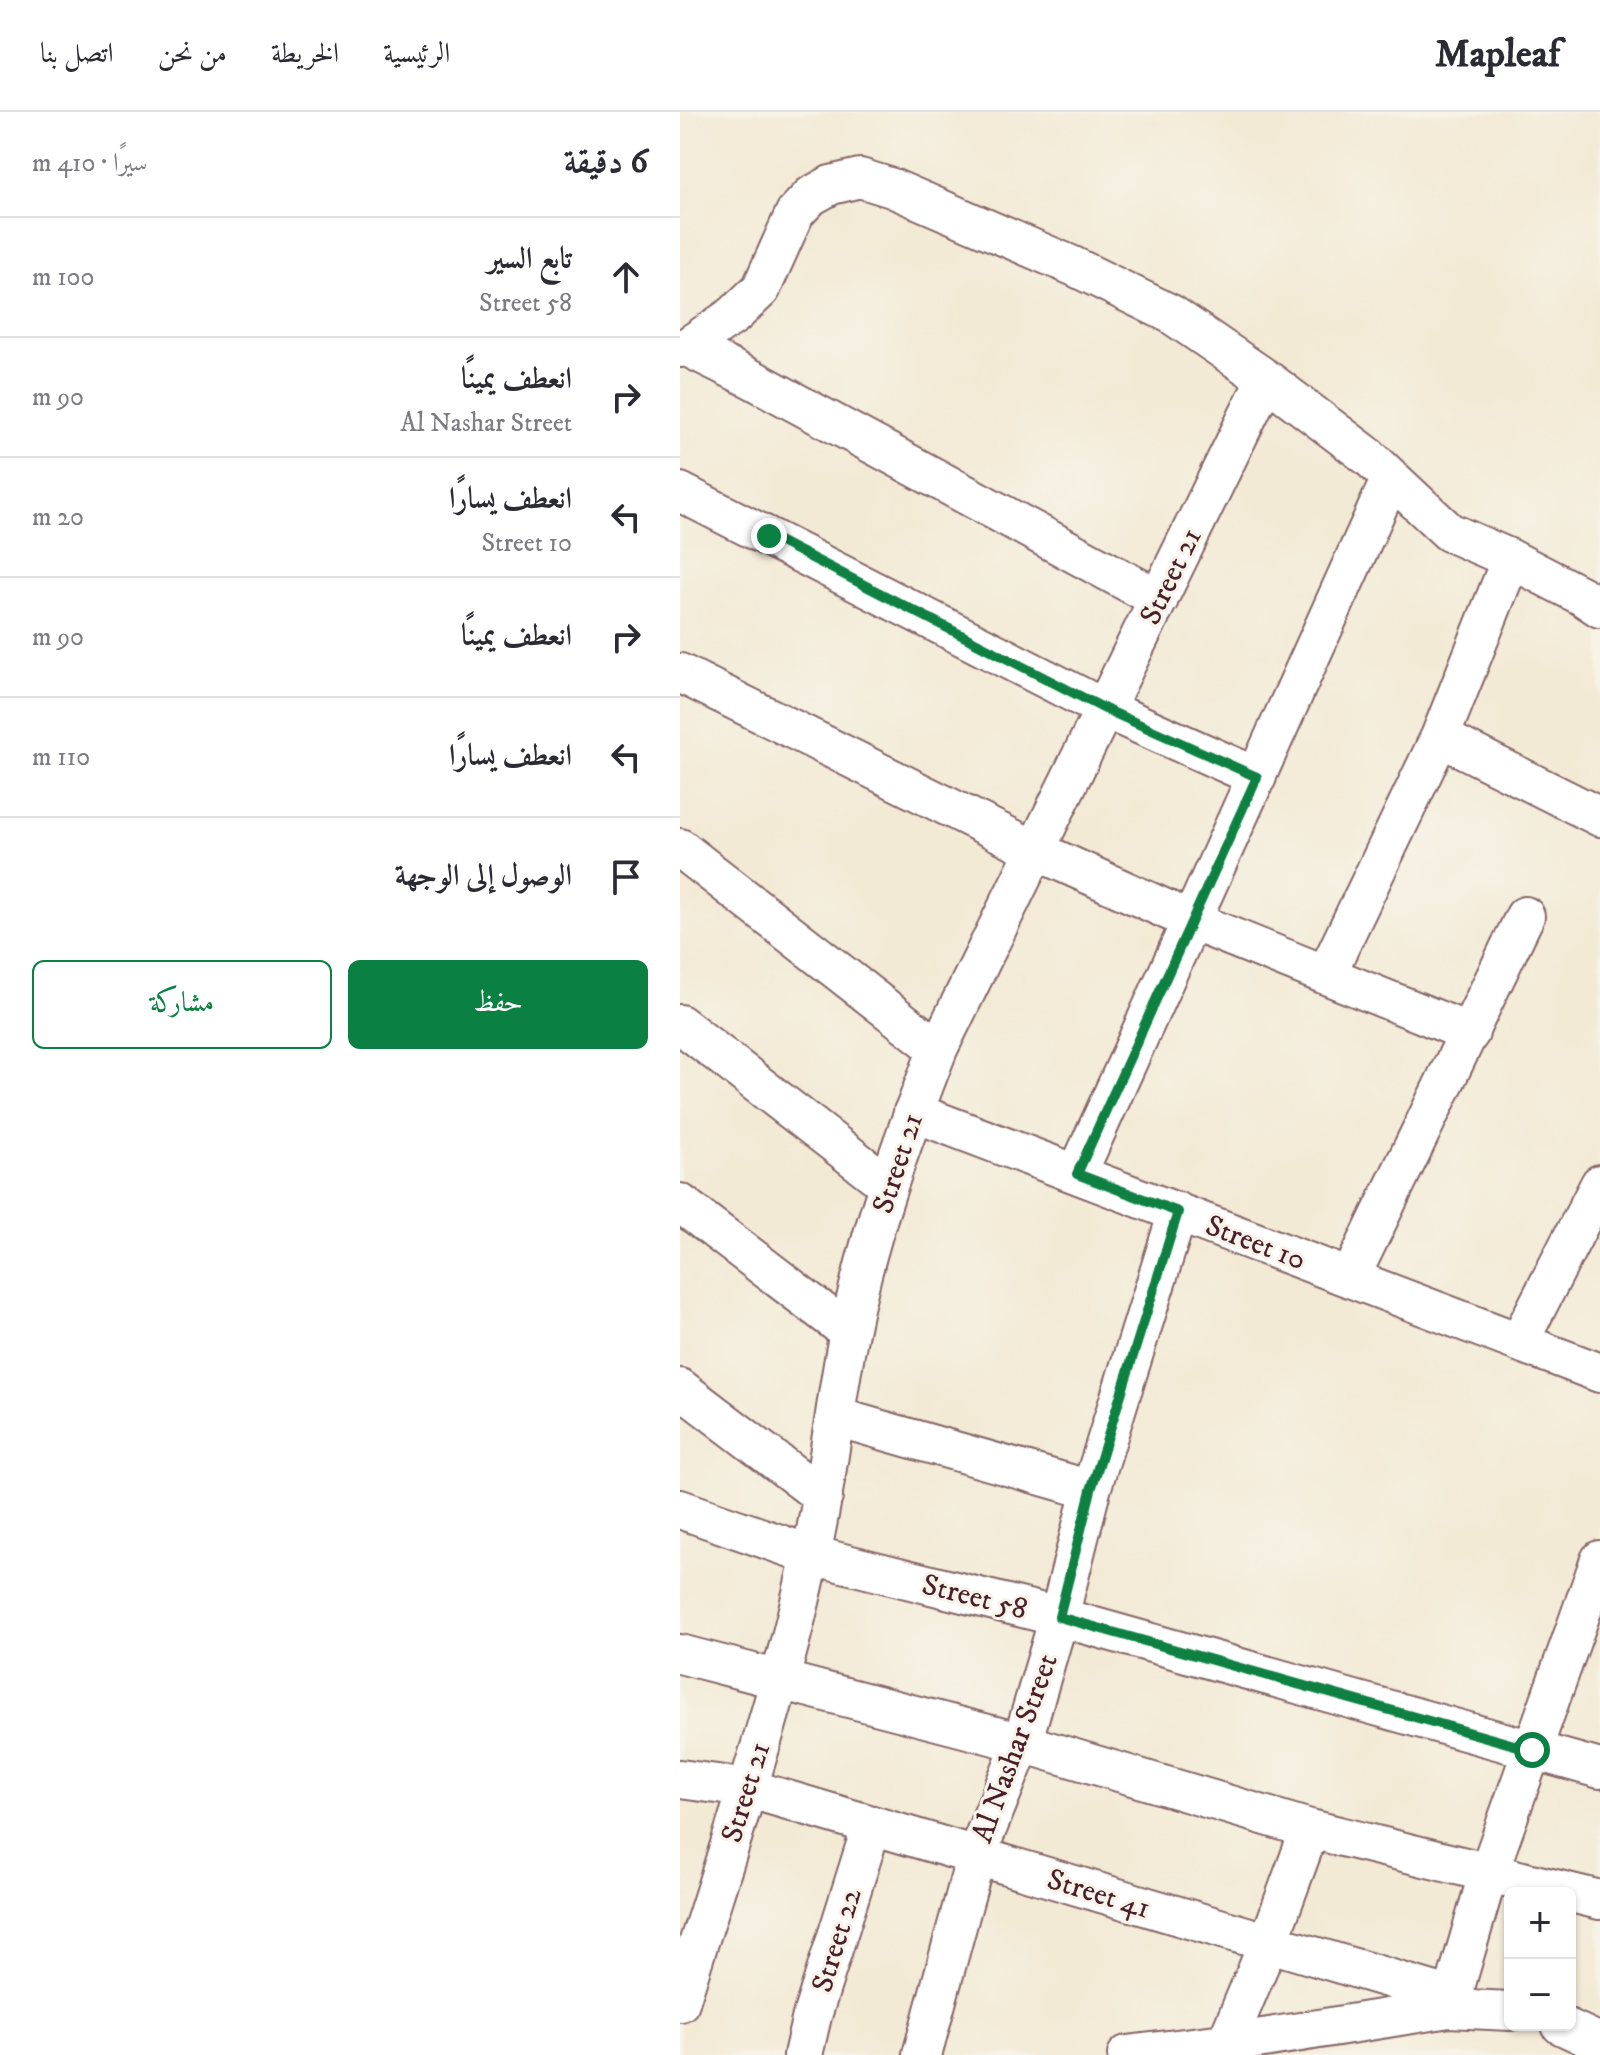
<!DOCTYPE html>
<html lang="ar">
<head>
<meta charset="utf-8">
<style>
	body { margin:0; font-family:"IM FELL DW Pica",Amiri,serif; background:#f7f7f7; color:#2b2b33; direction:rtl }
	.controls { position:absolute; right:24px; bottom:24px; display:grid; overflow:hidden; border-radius:12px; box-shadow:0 2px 6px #0004 }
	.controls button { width:72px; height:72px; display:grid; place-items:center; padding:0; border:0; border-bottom:2px solid #e1e1e2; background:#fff; color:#2b2b33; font:40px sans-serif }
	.stop { position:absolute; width:24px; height:24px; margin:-18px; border:6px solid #0b8043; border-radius:50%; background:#fff }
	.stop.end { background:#0b8043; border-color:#fff; box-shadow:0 2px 8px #0008 }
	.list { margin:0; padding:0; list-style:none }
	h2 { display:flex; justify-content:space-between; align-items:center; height:104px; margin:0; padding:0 32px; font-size:34px }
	h2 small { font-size:26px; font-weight:400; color:#7c7c81 }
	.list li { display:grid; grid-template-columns:52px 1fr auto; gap:24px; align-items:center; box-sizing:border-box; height:120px; padding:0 32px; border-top:2px solid #e1e1e2 }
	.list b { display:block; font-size:30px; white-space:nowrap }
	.list p { margin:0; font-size:26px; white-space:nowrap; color:#7c7c81 }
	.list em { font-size:26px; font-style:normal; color:#7c7c81 }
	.actions { display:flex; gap:16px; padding:24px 32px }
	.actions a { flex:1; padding:18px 0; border:2px solid #0b8043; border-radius:12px; text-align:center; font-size:28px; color:#0b8043 }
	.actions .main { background:#0b8043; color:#fff }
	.icon { flex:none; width:44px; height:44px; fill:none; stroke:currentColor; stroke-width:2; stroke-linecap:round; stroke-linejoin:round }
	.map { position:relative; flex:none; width:920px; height:1943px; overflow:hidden; direction:ltr }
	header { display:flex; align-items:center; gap:48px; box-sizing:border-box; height:112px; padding:0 40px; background:#fff; border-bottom:2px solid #e1e1e2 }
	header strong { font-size:38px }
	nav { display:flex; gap:44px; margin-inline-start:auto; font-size:28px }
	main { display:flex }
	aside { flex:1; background:#fff }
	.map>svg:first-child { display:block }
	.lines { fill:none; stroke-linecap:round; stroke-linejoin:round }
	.street-casing { stroke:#856666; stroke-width:42 }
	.street { stroke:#fff; stroke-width:38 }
	.route { stroke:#0b8043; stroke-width:10 }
	.labels { text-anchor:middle; stroke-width:6; stroke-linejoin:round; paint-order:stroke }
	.street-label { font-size:30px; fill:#4a1f2b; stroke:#f7f3e8 }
</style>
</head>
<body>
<header>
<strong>Mapleaf</strong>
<nav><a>الرئيسية</a><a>الخريطة</a><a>من نحن</a><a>اتصل بنا</a></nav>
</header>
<main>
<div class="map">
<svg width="920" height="1943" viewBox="0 0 920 1943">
	<rect width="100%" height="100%" fill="#f7f3e8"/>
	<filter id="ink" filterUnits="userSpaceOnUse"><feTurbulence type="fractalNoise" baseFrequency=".0125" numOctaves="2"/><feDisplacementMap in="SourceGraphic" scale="16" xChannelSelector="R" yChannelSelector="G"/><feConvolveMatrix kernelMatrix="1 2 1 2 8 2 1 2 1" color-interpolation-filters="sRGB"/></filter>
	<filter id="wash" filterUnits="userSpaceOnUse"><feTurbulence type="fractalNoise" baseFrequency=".006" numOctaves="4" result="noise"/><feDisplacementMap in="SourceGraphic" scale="32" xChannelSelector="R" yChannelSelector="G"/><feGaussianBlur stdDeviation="1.8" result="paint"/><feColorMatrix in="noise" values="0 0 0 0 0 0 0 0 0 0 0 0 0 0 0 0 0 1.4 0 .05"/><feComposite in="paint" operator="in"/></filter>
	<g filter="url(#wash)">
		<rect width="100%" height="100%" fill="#f3ead5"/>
	</g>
	<g filter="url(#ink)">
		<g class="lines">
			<defs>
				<path id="street" d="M 7,235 L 54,203 L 81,177 L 115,101 L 131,84 L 151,73 L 180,66 L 212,76 L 393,154 L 491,202 L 586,267 L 689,345 L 769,420 L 831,447 L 902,484 L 920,496
					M 0,236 L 7,235 L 72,267 L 479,487
					M 0,380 L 425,597 L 577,665
					M 0,561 L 355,738 L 512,809 L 790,921
					M 760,625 L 920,705
					M 0,736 L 258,937
					M 646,863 L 760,625 L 831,447
					M 0,912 L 207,1072
					M 233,1000 L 920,1261
					M 397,1062 L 711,366
					M 0,1091 L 169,1220
					M 670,1166 L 845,804
					M 839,1230 L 920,1072
					M 0,1276 L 143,1385
					M 156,1305 L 411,1378
					M 0,1397 L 131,1443 L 379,1505 L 920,1657
					M 0,1542 L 342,1631 L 630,1717 L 920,1788
					M 0,1667 L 67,1676 L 772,1885
					M 0,1890 C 46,1742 98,1594 131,1442 C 148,1369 154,1294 169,1220 C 188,1123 222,1029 258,937 L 586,267
					M 769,1896 L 809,1759 L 920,1448
					M 881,1913 L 920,1931
					M 547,1930 L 588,1832 L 630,1717
					M 123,1943 L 132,1904 L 192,1713
					M 242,1943 L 296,1744 L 342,1631 L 379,1505 L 411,1378 L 498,1100
					M 447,1943 L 577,1927 L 769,1896 L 830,1899"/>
			</defs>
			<!-- street casing -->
			<use href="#street" class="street-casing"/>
			<!-- street -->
			<use href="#street" class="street"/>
		</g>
	</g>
	<g class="lines" filter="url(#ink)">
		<!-- route -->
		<path class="route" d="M 89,424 L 425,597 L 577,665 L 397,1062 L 498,1100 L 411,1378 L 379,1505 L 852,1638"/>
	</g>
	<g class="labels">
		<!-- street labels -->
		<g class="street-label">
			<text transform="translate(490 464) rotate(-64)" y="10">Street 21</text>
			<text transform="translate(217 1051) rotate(-72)" y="10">Street 21</text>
			<text transform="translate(576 1130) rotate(21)" y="10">Street 10</text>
			<text transform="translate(295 1484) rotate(14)" y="10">Street 58</text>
			<text transform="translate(334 1636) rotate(-70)" y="10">Al Nashar Street</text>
			<text transform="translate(65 1680) rotate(-73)" y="10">Street 21</text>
			<text transform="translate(419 1781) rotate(17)" y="10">Street 41</text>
			<text transform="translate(156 1828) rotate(-73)" y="10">Street 22</text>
		</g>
	</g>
</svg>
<div class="controls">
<button>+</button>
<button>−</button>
</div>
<div class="stop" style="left:852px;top:1638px"></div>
<div class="stop end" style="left:89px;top:424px"></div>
</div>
<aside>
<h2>6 دقيقة<small>سيرًا · 410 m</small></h2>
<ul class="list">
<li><svg class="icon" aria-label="ahead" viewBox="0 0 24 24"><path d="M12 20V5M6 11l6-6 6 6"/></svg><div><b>تابع السير</b><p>Street 58</p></div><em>100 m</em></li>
<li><svg class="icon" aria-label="right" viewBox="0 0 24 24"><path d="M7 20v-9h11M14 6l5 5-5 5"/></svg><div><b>انعطف يمينًا</b><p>Al Nashar Street</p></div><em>90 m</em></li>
<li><svg class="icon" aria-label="left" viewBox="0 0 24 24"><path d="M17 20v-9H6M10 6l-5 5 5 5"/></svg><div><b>انعطف يسارًا</b><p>Street 10</p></div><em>20 m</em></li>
<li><svg class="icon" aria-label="right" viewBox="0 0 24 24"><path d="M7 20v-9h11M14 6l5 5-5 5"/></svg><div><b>انعطف يمينًا</b></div><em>90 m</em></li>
<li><svg class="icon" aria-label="left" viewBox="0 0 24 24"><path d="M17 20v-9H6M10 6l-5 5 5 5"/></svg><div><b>انعطف يسارًا</b></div><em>110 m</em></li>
<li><svg class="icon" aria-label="arrive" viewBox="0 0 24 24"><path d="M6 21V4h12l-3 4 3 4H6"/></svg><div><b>الوصول إلى الوجهة</b></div></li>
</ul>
<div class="actions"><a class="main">حفظ</a><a>مشاركة</a></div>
</aside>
</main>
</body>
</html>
